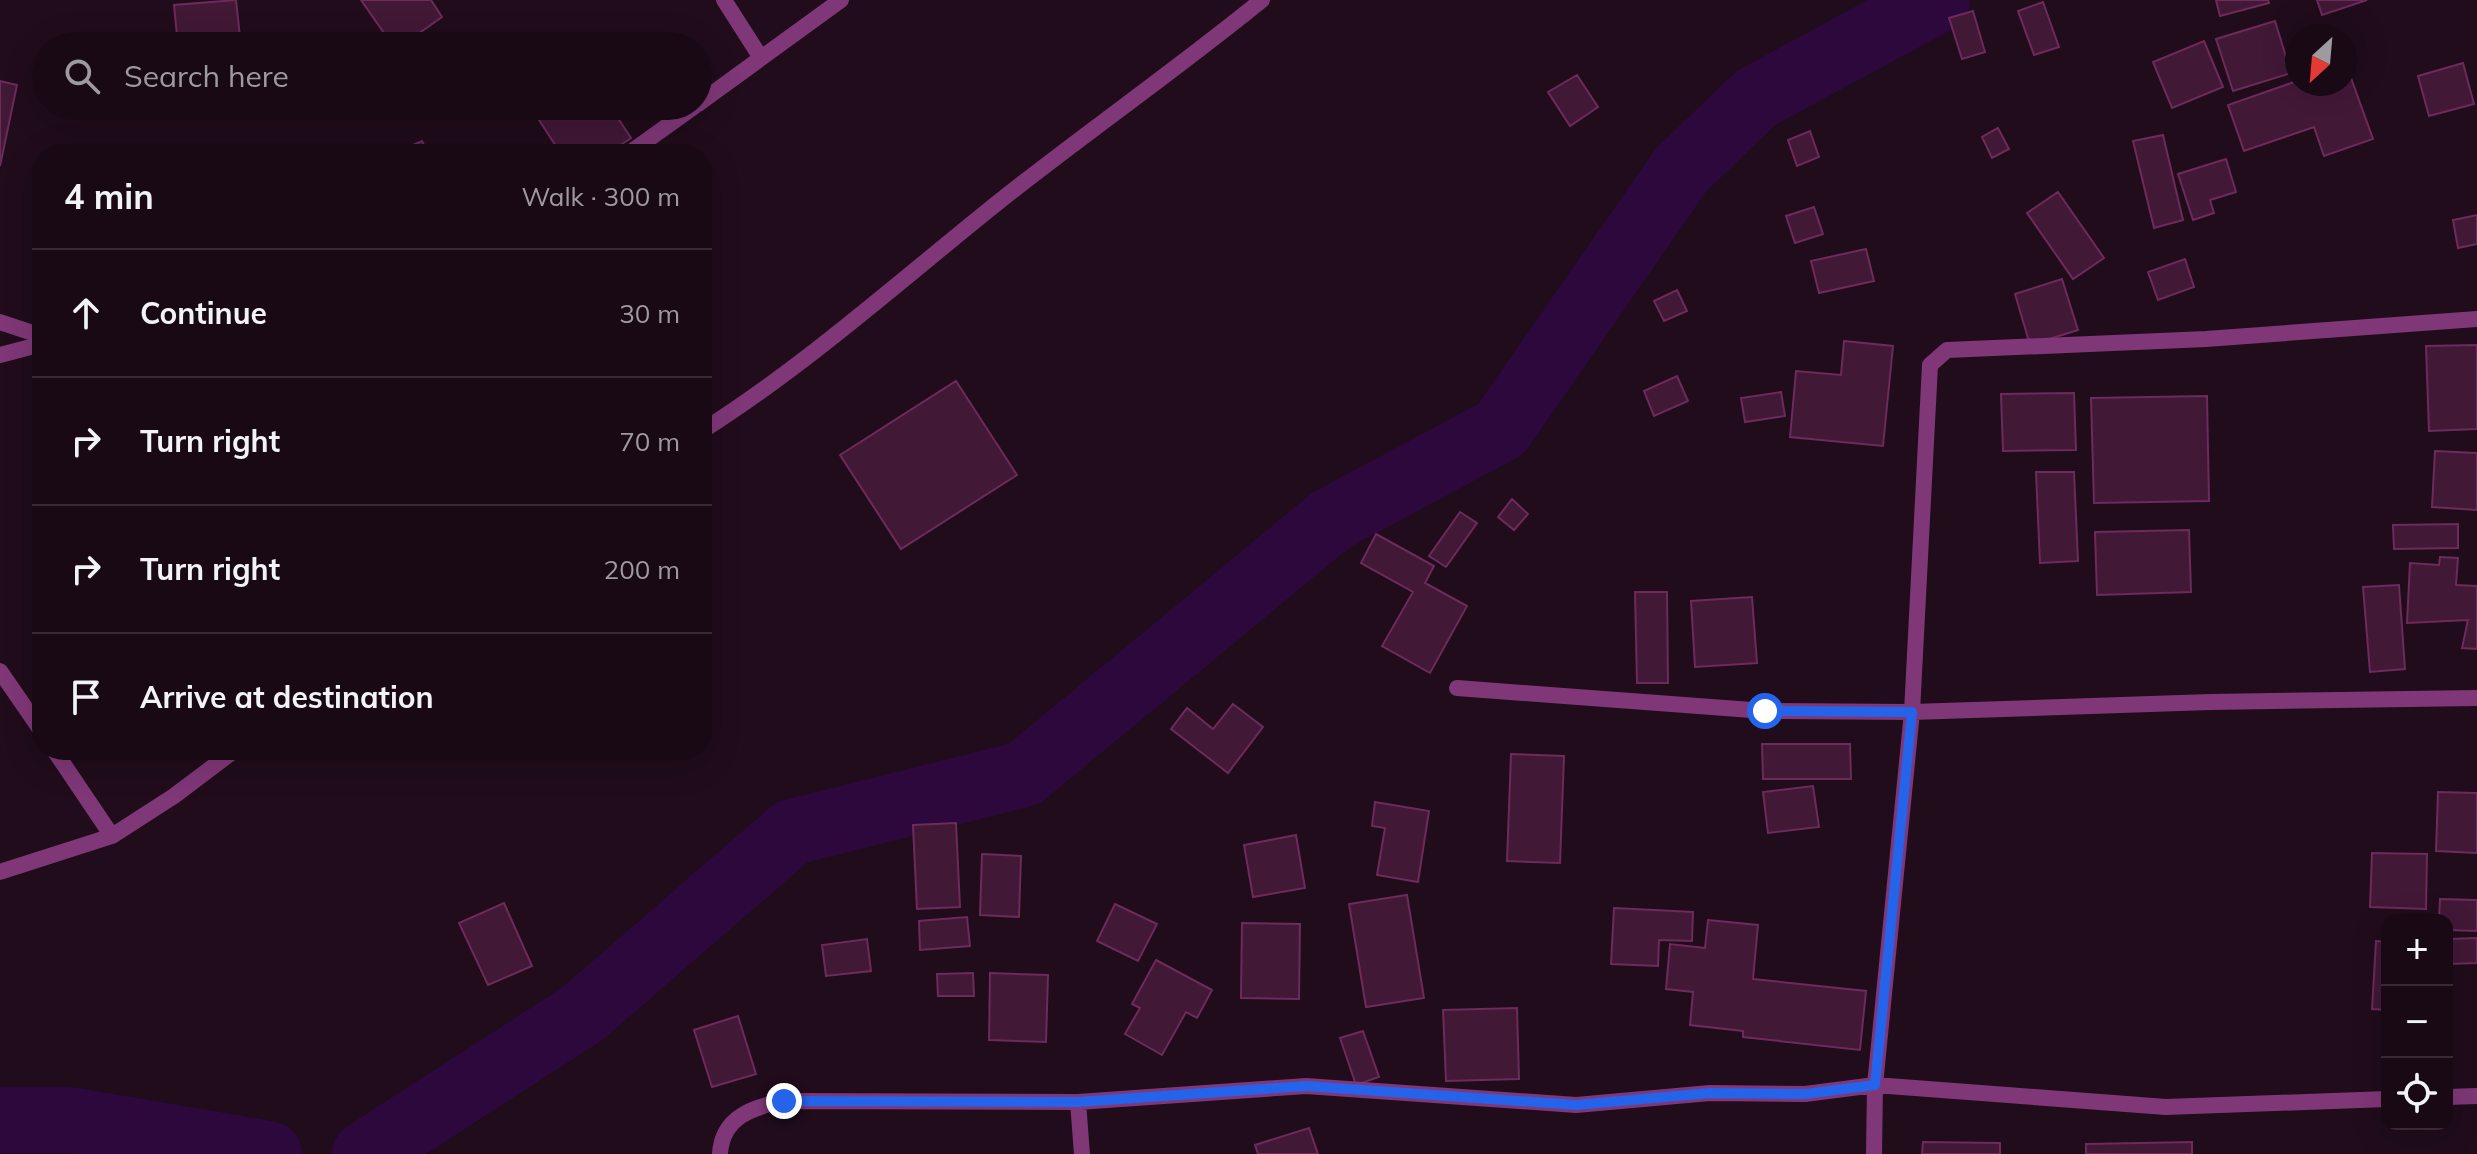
<!DOCTYPE html>
<html lang="en">
<head>
<meta charset="utf-8">
<style>
	body { margin:0; font-family:Mulish,sans-serif; background:#21121d; color:#f1f3f6 }
	.controls { position:absolute; right:24px; bottom:24px; display:grid; overflow:hidden; border-radius:16px; box-shadow:0 8px 32px #0002 }
	.controls button { width:72px; height:72px; display:grid; place-items:center; padding:0; border:0; border-bottom:2px solid #362a34; background:#180914; color:#f1f3f6; font:40px sans-serif }
	.compass { position:absolute; left:2285px; top:24px; width:72px; height:72px; border-radius:50%; background:#180914; box-shadow:0 8px 32px #0002; rotate:206deg }
	.stop { position:absolute; width:24px; height:24px; margin:-18px; border:6px solid #2563eb; border-radius:50%; background:#fff }
	.stop.end { background:#2563eb; border-color:#fff; box-shadow:0 2px 8px #0008 }
	.list { margin:0; padding:0; list-style:none }
	h2 { display:flex; justify-content:space-between; align-items:center; height:104px; margin:0; padding:0 32px; font-size:34px }
	h2 small { font-size:26px; font-weight:400; color:#9f9aa0 }
	.list li { display:grid; grid-template-columns:52px 1fr auto; gap:24px; align-items:center; box-sizing:border-box; height:128px; padding:0 32px; border-top:2px solid #362a34 }
	.list b { display:block; font-size:30px; white-space:nowrap }
	.list em { font-size:26px; font-style:normal; color:#9f9aa0 }
	.icon { flex:none; width:44px; height:44px; fill:none; stroke:currentColor; stroke-width:2; stroke-linecap:round; stroke-linejoin:round }
	.map { position:relative; flex:none; width:2477px; height:1154px; overflow:hidden }
	.search { position:absolute; background:#180914; box-shadow:0 8px 32px #0002; left:32px; top:32px; width:680px; height:88px; display:flex; align-items:center; gap:20px; box-sizing:border-box; padding:0 28px; border-radius:44px; color:#9f9aa0; font-size:30px }
	.panel { position:absolute; background:#180914; box-shadow:0 8px 32px #0002; left:32px; top:144px; width:680px; height:616px; border-radius:32px }
	.map>svg:first-child { display:block }
	.lines { fill:none; stroke-linecap:round; stroke-linejoin:round }
	.river { stroke:#2d083d; stroke-width:66 }
	.building { fill:#411836; stroke:#6d2a5b; stroke-width:2 }
	.street { stroke:#7f3777; stroke-width:16 }
	.route { stroke:#2563eb; stroke-width:10 }
</style>
</head>
<body>
<div class="map">
<svg width="2477" height="1154" viewBox="0 0 2477 1154">
	<rect width="100%" height="100%" fill="#200c1b"/>
	<g class="lines">
		<!-- river -->
		<path class="river" d="M 0,1120 L 70,1120 L 269,1154
			M 365,1154 L 582,1014 L 792,832 L 1024,774 L 1331,520 L 1501,429 L 1681,170 L 1756,98 L 1937,0"/>
	</g>
	<!-- building -->
	<path class="building" d="M 236,0 L 241,46 L 178,46 L 174,5 Z
		M 361,0 L 431,0 L 442,17 L 401,46 L 393,46 Z
		M 2216,0 L 2268,0 L 2269,3 L 2220,16 Z
		M 2317,0 L 2367,0 L 2322,15 Z
		M 2043,2 L 2059,47 L 2034,55 L 2018,11 Z
		M 1973,11 L 1985,52 L 1962,59 L 1949,18 Z
		M 2275,21 L 2291,73 L 2233,91 L 2216,39 Z
		M 2204,41 L 2223,87 L 2172,108 L 2153,62 Z
		M 2463,63 L 2474,104 L 2429,116 L 2418,76 Z
		M 2346,64 L 2373,139 L 2324,156 L 2314,127 L 2244,151 L 2228,105 L 2297,81 L 2297,84 L 2345,84 Z
		M 1577,75 L 1598,107 L 1570,126 L 1548,92 Z
		M 0,81 L 17,85 L 0,166 Z
		M 530,106 L 610,106 L 631,138 L 607,154 L 561,154 Z
		M 1998,128 L 2009,149 L 1992,158 L 1982,137 Z
		M 1810,131 L 1819,157 L 1797,166 L 1788,140 Z
		M 2163,135 L 2183,220 L 2154,228 L 2133,141 Z
		M 422,141 L 428,154 L 392,154 Z
		M 2226,159 L 2236,192 L 2210,200 L 2214,213 L 2193,220 L 2178,174 Z
		M 2058,192 L 2104,258 L 2073,279 L 2027,213 Z
		M 1814,207 L 1823,234 L 1795,243 L 1786,216 Z
		M 2477,215 L 2477,244 L 2458,248 L 2453,220 Z
		M 1866,249 L 1874,281 L 1819,293 L 1811,261 Z
		M 2185,259 L 2194,287 L 2158,300 L 2148,272 Z
		M 2062,279 L 2078,330 L 2030,345 L 2015,294 Z
		M 1677,290 L 1687,311 L 1664,321 L 1654,301 Z
		M 1844,341 L 1893,346 L 1883,446 L 1790,437 L 1796,371 L 1841,375 Z
		M 2477,345 L 2477,429 L 2429,431 L 2426,346 Z
		M 1677,376 L 1688,401 L 1654,416 L 1644,391 Z
		M 956,381 L 1017,475 L 901,549 L 840,455 Z
		M 1781,392 L 1785,416 L 1745,422 L 1741,398 Z
		M 2074,393 L 2076,450 L 2003,451 L 2001,394 Z
		M 2207,396 L 2209,501 L 2094,503 L 2091,398 Z
		M 2435,451 L 2477,453 L 2477,510 L 2432,507 Z
		M 2036,472 L 2074,472 L 2078,561 L 2040,563 Z
		M 1512,499 L 1528,514 L 1514,530 L 1498,517 Z
		M 1460,512 L 1477,523 L 1446,567 L 1429,556 Z
		M 2458,524 L 2458,548 L 2394,549 L 2393,525 Z
		M 2189,530 L 2191,592 L 2097,595 L 2095,532 Z
		M 1376,534 L 1434,566 L 1425,583 L 1467,606 L 1430,673 L 1382,646 L 1413,592 L 1361,563 Z
		M 2440,557 L 2458,558 L 2456,585 L 2477,586 L 2477,649 L 2462,648 L 2468,620 L 2407,623 L 2410,563 L 2439,565 Z
		M 2399,585 L 2405,669 L 2370,672 L 2363,587 Z
		M 1635,592 L 1667,592 L 1668,683 L 1637,683 Z
		M 1752,597 L 1757,663 L 1695,667 L 1691,601 Z
		M 1233,704 L 1263,727 L 1228,773 L 1171,729 L 1187,708 L 1213,729 Z
		M 1762,744 L 1850,744 L 1851,779 L 1763,779 Z
		M 1511,754 L 1564,756 L 1560,863 L 1507,861 Z
		M 1813,786 L 1819,827 L 1768,833 L 1763,792 Z
		M 2438,792 L 2477,793 L 2477,853 L 2436,851 Z
		M 1375,802 L 1429,811 L 1418,882 L 1377,875 L 1385,828 L 1372,826 Z
		M 956,823 L 960,907 L 917,909 L 913,825 Z
		M 1296,835 L 1305,888 L 1253,897 L 1244,845 Z
		M 2372,853 L 2427,854 L 2426,909 L 2370,907 Z
		M 982,854 L 1021,856 L 1019,917 L 980,915 Z
		M 1407,895 L 1424,998 L 1366,1007 L 1349,904 Z
		M 2440,899 L 2477,900 L 2477,931 L 2447,930 L 2447,920 L 2439,920 Z
		M 504,903 L 532,966 L 488,985 L 459,923 Z
		M 1115,904 L 1157,924 L 1138,961 L 1097,941 Z
		M 1614,908 L 1693,912 L 1692,941 L 1659,940 L 1658,966 L 1611,964 Z
		M 967,917 L 970,946 L 920,950 L 919,921 Z
		M 1708,920 L 1758,925 L 1753,979 L 1866,991 L 1860,1050 L 1743,1037 L 1743,1031 L 1690,1025 L 1693,992 L 1666,989 L 1670,944 L 1705,948 Z
		M 1242,923 L 1300,924 L 1299,999 L 1241,998 Z
		M 2477,938 L 2477,963 L 2447,964 L 2447,939 Z
		M 867,939 L 871,971 L 826,976 L 822,945 Z
		M 2376,941 L 2387,942 L 2387,1010 L 2372,1009 Z
		M 1156,960 L 1212,990 L 1197,1018 L 1186,1012 L 1162,1055 L 1125,1034 L 1140,1008 L 1132,1004 Z
		M 973,973 L 974,996 L 938,996 L 937,974 Z
		M 990,973 L 1048,975 L 1046,1042 L 989,1040 Z
		M 1517,1008 L 1519,1079 L 1446,1081 L 1443,1010 Z
		M 738,1016 L 756,1074 L 712,1087 L 694,1030 Z
		M 1363,1031 L 1379,1077 L 1356,1085 L 1340,1038 Z
		M 1309,1128 L 1318,1154 L 1258,1154 L 1255,1145 Z
		M 1923,1142 L 2000,1143 L 2000,1154 L 1922,1154 Z
		M 2192,1142 L 2192,1154 L 2086,1154 L 2086,1144 Z"/>
	<g class="lines">
		<!-- street -->
		<path class="street" d="M 724,0 L 761,58
			M 698,104 L 841,0
			M 628,154 L 695,106
			M 0,322 L 42,336
			M 0,355 L 42,344
			M 702,431 C 809,363 902,279 1001,200 C 1087,132 1177,69 1262,0
			M 0,671 L 42,732
			M 1457,688 L 1765,711 L 1912,712 L 2210,702 L 2477,698
			M 54,750 L 112,836
			M 0,872 L 112,836 L 174,796 L 235,750
			M 2447,1097 L 2477,1096
			M 1078,1102 L 1082,1154
			M 720,1154 C 722,1117 753,1107 784,1101 L 1078,1102 L 1306,1086 L 1576,1105 L 1710,1093 L 1805,1094 L 1875,1085 L 2166,1107 L 2387,1099
			M 1874,1154 L 1875,1085 L 1912,712 L 1930,365 L 1947,350 L 2206,339 L 2477,319"/>
	</g>
	<g class="lines">
		<!-- route -->
		<path class="route" d="M 784,1101 L 1078,1102 L 1306,1086 L 1576,1105 L 1710,1093 L 1805,1094 L 1875,1085 L 1912,712 L 1765,711"/>
	</g>
</svg>
<div class="controls">
<button>+</button>
<button>−</button>
<button><svg class="icon" aria-label="locate" viewBox="0 0 24 24"><circle cx="12" cy="12" r="6"/><path d="M12 2v4M12 18v4M2 12h4M18 12h4"/></svg></button>
</div>
<svg class="compass" viewBox="-18 -18 36 36"><path d="M0-13l5 13h-10z" fill="#e53935"/><path d="M0 13l5-13h-10z" fill="#9f9aa0"/></svg>
<div class="stop" style="left:1765px;top:711px"></div>
<div class="stop end" style="left:784px;top:1101px"></div>
<div class="search"><svg class="icon" aria-label="search" viewBox="0 0 24 24"><circle cx="10" cy="10" r="6"/><path d="M15 15l6 6"/></svg>Search here</div>
<section class="panel">
<h2>4 min<small>Walk · 300 m</small></h2>
<ul class="list">
<li><svg class="icon" aria-label="ahead" viewBox="0 0 24 24"><path d="M12 20V5M6 11l6-6 6 6"/></svg><div><b>Continue</b></div><em>30 m</em></li>
<li><svg class="icon" aria-label="right" viewBox="0 0 24 24"><path d="M7 20v-9h11M14 6l5 5-5 5"/></svg><div><b>Turn right</b></div><em>70 m</em></li>
<li><svg class="icon" aria-label="right" viewBox="0 0 24 24"><path d="M7 20v-9h11M14 6l5 5-5 5"/></svg><div><b>Turn right</b></div><em>200 m</em></li>
<li><svg class="icon" aria-label="arrive" viewBox="0 0 24 24"><path d="M6 21V4h12l-3 4 3 4H6"/></svg><div><b>Arrive at destination</b></div></li>
</ul>
</section>
</div>
</body>
</html>
